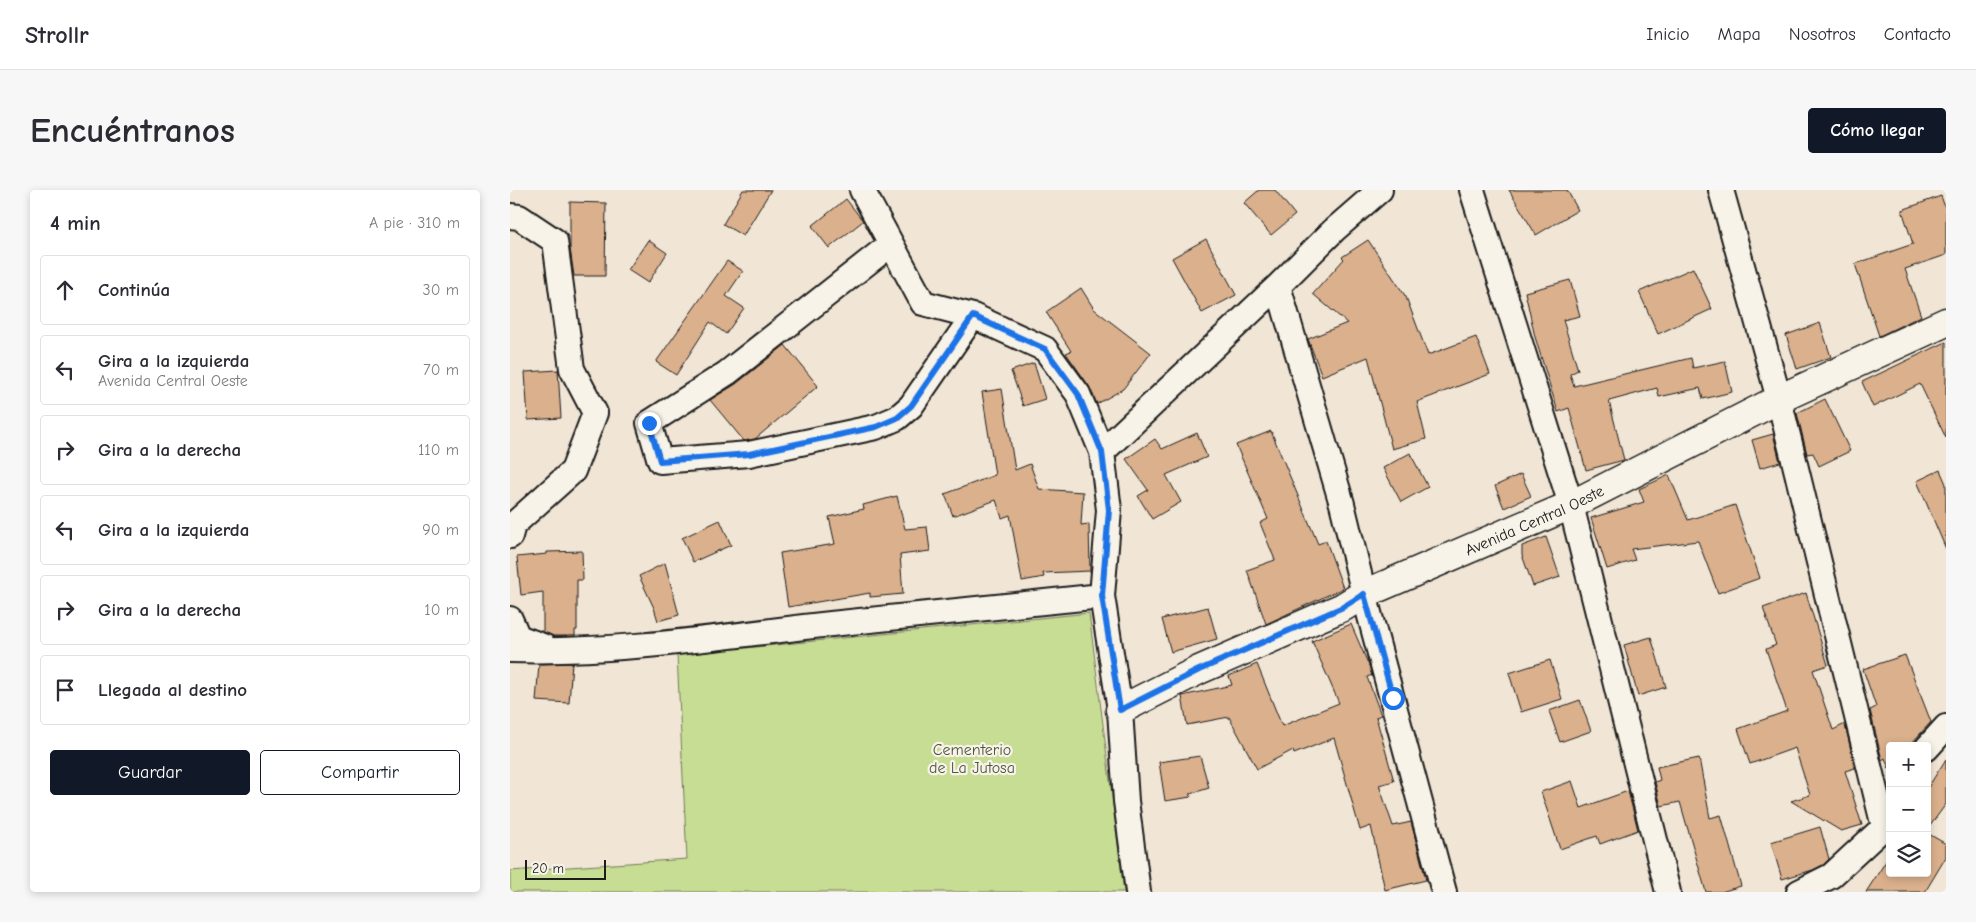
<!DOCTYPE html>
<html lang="es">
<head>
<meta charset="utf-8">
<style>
	body { margin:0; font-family:"Comic Neue",sans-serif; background:#f7f7f7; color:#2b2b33 }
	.controls { position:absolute; right:15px; bottom:15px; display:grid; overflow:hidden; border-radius:5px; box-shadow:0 2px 8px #0003 }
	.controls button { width:45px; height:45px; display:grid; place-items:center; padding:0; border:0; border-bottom:1px solid #e1e1e2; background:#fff; color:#2b2b33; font:25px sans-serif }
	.scale { position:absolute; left:15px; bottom:12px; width:81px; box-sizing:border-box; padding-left:5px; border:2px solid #1c1c1c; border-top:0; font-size:14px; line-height:18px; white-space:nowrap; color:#1c1c1c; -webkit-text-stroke:4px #f7f3e8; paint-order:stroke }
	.stop { position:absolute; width:15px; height:15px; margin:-11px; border:4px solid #1a73e8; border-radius:50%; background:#fff }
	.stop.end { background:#1a73e8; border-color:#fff; box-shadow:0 1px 5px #0008 }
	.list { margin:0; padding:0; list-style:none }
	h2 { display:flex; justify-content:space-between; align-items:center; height:65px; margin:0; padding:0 20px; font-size:21px }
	h2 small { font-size:16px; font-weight:400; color:#7c7c81 }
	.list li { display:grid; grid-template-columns:32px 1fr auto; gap:15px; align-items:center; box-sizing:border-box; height:70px; margin:0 10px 10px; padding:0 10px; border:1px solid #e1e1e2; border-radius:5px }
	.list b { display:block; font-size:19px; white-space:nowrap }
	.list p { margin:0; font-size:16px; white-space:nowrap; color:#7c7c81 }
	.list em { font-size:16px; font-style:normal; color:#7c7c81 }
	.actions { display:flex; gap:10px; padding:15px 20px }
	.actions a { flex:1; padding:11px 0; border:1px solid #111827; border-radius:5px; text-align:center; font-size:18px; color:#111827 }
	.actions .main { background:#111827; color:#fff }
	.icon { flex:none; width:28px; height:28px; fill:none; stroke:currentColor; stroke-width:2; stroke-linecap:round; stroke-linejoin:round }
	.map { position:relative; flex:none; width:1436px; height:702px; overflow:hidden; border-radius:5px }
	header { display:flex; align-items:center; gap:30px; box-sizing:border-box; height:70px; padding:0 25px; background:#fff; border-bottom:1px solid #e1e1e2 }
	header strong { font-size:24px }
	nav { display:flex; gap:28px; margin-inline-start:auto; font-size:18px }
	.intro { display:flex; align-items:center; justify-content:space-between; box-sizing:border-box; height:120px; padding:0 30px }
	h1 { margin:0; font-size:35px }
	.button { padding:12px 22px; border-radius:5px; background:#111827; color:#fff; font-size:18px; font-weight:700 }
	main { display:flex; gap:30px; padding:0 30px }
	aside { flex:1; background:#fff; border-radius:5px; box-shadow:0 2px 8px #0003 }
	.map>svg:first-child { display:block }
	.green { fill:#c6dd93; stroke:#717c58 }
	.building { fill:#dbb08c; stroke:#1c1c1c }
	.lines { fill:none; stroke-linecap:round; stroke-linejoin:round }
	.minor-casing { stroke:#1c1c1c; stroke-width:28 }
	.tertiary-casing { stroke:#1c1c1c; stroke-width:31 }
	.minor { stroke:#f7f3e8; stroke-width:24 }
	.tertiary { stroke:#f7f3e8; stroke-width:28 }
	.route { stroke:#1a73e8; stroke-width:6 }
	.labels { text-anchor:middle; stroke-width:4.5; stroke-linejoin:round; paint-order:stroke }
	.street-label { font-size:16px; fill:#1c1c1c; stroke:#f7f3e8 }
	.park-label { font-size:16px; fill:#4f5640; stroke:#f7f3e8 }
</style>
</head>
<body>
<header>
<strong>Strollr</strong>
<nav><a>Inicio</a><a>Mapa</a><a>Nosotros</a><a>Contacto</a></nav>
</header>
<div class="intro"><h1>Encuéntranos</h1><a class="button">Cómo llegar</a></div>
<main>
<aside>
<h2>4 min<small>A pie · 310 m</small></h2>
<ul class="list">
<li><svg class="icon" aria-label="ahead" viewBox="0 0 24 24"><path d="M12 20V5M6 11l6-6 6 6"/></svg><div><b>Continúa</b></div><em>30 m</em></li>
<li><svg class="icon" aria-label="left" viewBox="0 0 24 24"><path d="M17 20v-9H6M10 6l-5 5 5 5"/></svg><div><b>Gira a la izquierda</b><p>Avenida Central Oeste</p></div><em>70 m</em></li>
<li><svg class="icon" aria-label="right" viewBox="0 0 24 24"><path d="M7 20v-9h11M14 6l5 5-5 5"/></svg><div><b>Gira a la derecha</b></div><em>110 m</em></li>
<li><svg class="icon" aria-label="left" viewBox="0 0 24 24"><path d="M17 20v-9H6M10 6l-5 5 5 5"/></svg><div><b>Gira a la izquierda</b></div><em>90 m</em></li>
<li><svg class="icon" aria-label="right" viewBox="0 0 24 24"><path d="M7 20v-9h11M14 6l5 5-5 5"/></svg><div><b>Gira a la derecha</b></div><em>10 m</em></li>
<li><svg class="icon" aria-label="arrive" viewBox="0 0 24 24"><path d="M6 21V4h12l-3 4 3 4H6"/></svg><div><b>Llegada al destino</b></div></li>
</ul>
<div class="actions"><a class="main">Guardar</a><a>Compartir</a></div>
</aside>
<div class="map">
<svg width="1436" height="702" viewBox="0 0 1436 702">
	<rect width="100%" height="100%" fill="#f1e6d6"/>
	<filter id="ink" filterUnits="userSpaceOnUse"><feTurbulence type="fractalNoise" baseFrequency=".02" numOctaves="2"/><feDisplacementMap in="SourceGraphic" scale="10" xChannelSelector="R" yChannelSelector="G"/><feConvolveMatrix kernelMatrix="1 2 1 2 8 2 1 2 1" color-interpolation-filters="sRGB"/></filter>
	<g filter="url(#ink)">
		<!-- green -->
		<path class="green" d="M 579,423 L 614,702 L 0,702 L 0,681 L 177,669 L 167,465 Z"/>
		<!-- building -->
		<path class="building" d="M 233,0 L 261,0 L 233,46 L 213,34 Z
			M 749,0 L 765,0 L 785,25 L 761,45 L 734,13 Z
			M 999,0 L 1057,0 L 1068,20 L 1026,45 Z
			M 1431,6 L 1436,20 L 1436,65 L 1395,79 L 1411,126 L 1369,146 L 1345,74 L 1403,54 L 1392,20 Z
			M 336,9 L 353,31 L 319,58 L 302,36 Z
			M 60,12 L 96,13 L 95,86 L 64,86 L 60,58 Z
			M 696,49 L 726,105 L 692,123 L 662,68 Z
			M 138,50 L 157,63 L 138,93 L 118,80 Z
			M 858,50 L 896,107 L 918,165 L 966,147 L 980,184 L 907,212 L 916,249 L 882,259 L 858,167 L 812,186 L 798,149 L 837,133 L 803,104 L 834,69 L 832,67 Z
			M 217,71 L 233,81 L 216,106 L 234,118 L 216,144 L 200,132 L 166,185 L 146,172 Z
			M 1183,78 L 1202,119 L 1148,144 L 1129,102 Z
			M 1060,90 L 1070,126 L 1053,130 L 1068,180 L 1060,184 L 1064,196 L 1181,168 L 1183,178 L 1215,171 L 1222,202 L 1193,209 L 1190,198 L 1149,207 L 1147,198 L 1099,211 L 1114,270 L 1076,280 L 1059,218 L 1048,222 L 1025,147 L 1015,102 Z
			M 571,98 L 584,119 L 641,163 L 613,199 L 587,214 L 579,196 L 556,163 L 561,161 L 536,122 Z
			M 1310,133 L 1321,167 L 1287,179 L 1276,145 Z
			M 1436,152 L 1436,248 L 1410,194 L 1363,217 L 1352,192 Z
			M 275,155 L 308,196 L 245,249 L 234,251 L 200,210 L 226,194 Z
			M 524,173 L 535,209 L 513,216 L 501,181 Z
			M 48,180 L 51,228 L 18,230 L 15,182 Z
			M 492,199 L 505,280 L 520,274 L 529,299 L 573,302 L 571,335 L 579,334 L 580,381 L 533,383 L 534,387 L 512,391 L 500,325 L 492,328 L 486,310 L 443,326 L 435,304 L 485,285 L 472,202 Z
			M 1315,209 L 1340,261 L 1309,276 L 1303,263 L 1297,264 L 1287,223 Z
			M 761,241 L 808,354 L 816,351 L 833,398 L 756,434 L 737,380 L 765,370 L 750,333 L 758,329 L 726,255 Z
			M 687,243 L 697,267 L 656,285 L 671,312 L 642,329 L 628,306 L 638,300 L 616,269 L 645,249 L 652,259 Z
			M 1263,244 L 1270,272 L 1250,278 L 1242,250 Z
			M 900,263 L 918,297 L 891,312 L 873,278 Z
			M 1430,280 L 1436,294 L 1436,359 L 1407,291 Z
			M 1011,284 L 1021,306 L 994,318 L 985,296 Z
			M 1159,285 L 1178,330 L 1225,315 L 1250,388 L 1208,403 L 1188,351 L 1121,359 L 1125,370 L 1097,379 L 1081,328 L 1134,312 L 1129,299 Z
			M 387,306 L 395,339 L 417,337 L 420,361 L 390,365 L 393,404 L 360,407 L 360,403 L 278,417 L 270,363 L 325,354 L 319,327 L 354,319 L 353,315 Z
			M 210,330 L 221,355 L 183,372 L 172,348 Z
			M 1036,347 L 1050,387 L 1023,396 L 1012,365 L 1012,356 Z
			M 72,361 L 73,390 L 67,390 L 67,440 L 65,440 L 65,446 L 43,446 L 33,442 L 33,402 L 11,405 L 7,367 L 37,364 L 37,362 Z
			M 155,373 L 169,425 L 148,431 L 144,418 L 129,386 Z
			M 1296,403 L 1318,475 L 1303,480 L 1323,540 L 1335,534 L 1345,578 L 1335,581 L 1352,635 L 1331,641 L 1281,611 L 1300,605 L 1285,558 L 1240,574 L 1228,539 L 1277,521 L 1256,459 L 1266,455 L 1253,418 Z
			M 698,417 L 707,449 L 661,462 L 652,429 Z
			M 841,434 L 860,478 L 862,485 L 857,487 L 871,525 L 866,527 L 884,591 L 869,595 L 883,636 L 901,632 L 916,690 L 875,700 L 861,636 L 850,640 L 824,548 L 784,564 L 783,560 L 747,579 L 719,527 L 677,535 L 672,506 L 722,495 L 719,486 L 747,474 L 772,536 L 829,513 L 802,451 Z
			M 1141,447 L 1156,497 L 1128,506 L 1114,455 Z
			M 1395,465 L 1421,532 L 1399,556 L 1380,556 L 1379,579 L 1375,568 L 1372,570 L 1360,520 L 1366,517 L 1353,479 Z
			M 1040,470 L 1052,509 L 1011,522 L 999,483 Z
			M 62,473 L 59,513 L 26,511 L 29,474 Z
			M 1070,510 L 1081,541 L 1050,552 L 1039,521 Z
			M 690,566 L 699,598 L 680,604 L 681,607 L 655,611 L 649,572 Z
			M 1189,568 L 1200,628 L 1211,625 L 1231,696 L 1211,702 L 1196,702 L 1170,612 L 1151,616 L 1145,592 L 1150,590 L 1147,577 Z
			M 1436,569 L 1436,614 L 1417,640 L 1417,599 Z
			M 1062,591 L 1071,618 L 1118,601 L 1128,640 L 1090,654 L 1087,646 L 1050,659 L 1031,602 Z
			M 1310,637 L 1319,669 L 1313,675 L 1303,680 L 1272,689 L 1261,652 Z
			M 1417,643 L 1436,654 L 1436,667 L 1415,702 L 1356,702 L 1380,665 L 1380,683 L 1417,683 Z"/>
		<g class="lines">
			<defs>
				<path id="minor" d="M 352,0 L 413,113 L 463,126 L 535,159 L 568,204 L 592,262 L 599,320 L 592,406 L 610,520 L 616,611 L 628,702
					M 870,0 L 824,40 L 768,96 L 832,314 L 854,404 L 934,702
					M 962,0 L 1061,315 L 1158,702
					M 1211,0 L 1269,209 L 1374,637
					M 0,26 L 9,27 L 45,51 L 62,179 L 85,223 L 63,281 L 3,335 L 0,346
					M 381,54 L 217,183 L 139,233 L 150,271 L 239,264 L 366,237 L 387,228 L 401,216 L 463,126
					M 592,262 L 768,96
					M 0,429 L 8,447 L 35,457
					M 0,460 C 99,463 196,449 294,437 C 393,426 492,416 592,406
					M 1417,558 L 1436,537
					M 1289,702 L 1321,686 L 1374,637"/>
				<g id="tertiary">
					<path id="s1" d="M 610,520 L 689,480 L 833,417 L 854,404 L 1061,315 L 1269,209 L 1436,132"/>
				</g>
			</defs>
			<!-- minor casing -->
			<use href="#minor" class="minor-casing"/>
			<!-- tertiary casing -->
			<use href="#tertiary" class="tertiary-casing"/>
			<!-- minor -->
			<use href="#minor" class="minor"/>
			<!-- tertiary -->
			<use href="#tertiary" class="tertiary"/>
		</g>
	</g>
	<g class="lines" filter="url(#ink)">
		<!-- route -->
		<path class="route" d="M 139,233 L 150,271 L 239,264 L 366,237 L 387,228 L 401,216 L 463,126 L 535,159 L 568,204 L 592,262 L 599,320 L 592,406 L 610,520 L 689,480 L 833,417 L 854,404 L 883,508"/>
	</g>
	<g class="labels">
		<!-- street labels -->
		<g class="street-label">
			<text dy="6" stroke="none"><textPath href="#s1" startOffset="456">Avenida Central Oeste</textPath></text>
		</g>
		<!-- park labels -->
		<g class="park-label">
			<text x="462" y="565">Cementerio<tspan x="462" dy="18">de La Jutosa</tspan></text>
		</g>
	</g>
</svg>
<div class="controls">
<button>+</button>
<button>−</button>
<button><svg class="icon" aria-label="layers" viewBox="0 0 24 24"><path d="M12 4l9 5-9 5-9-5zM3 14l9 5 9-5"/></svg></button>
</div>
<div class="scale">20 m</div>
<div class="stop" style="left:883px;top:508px"></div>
<div class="stop end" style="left:139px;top:233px"></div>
</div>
</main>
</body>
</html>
